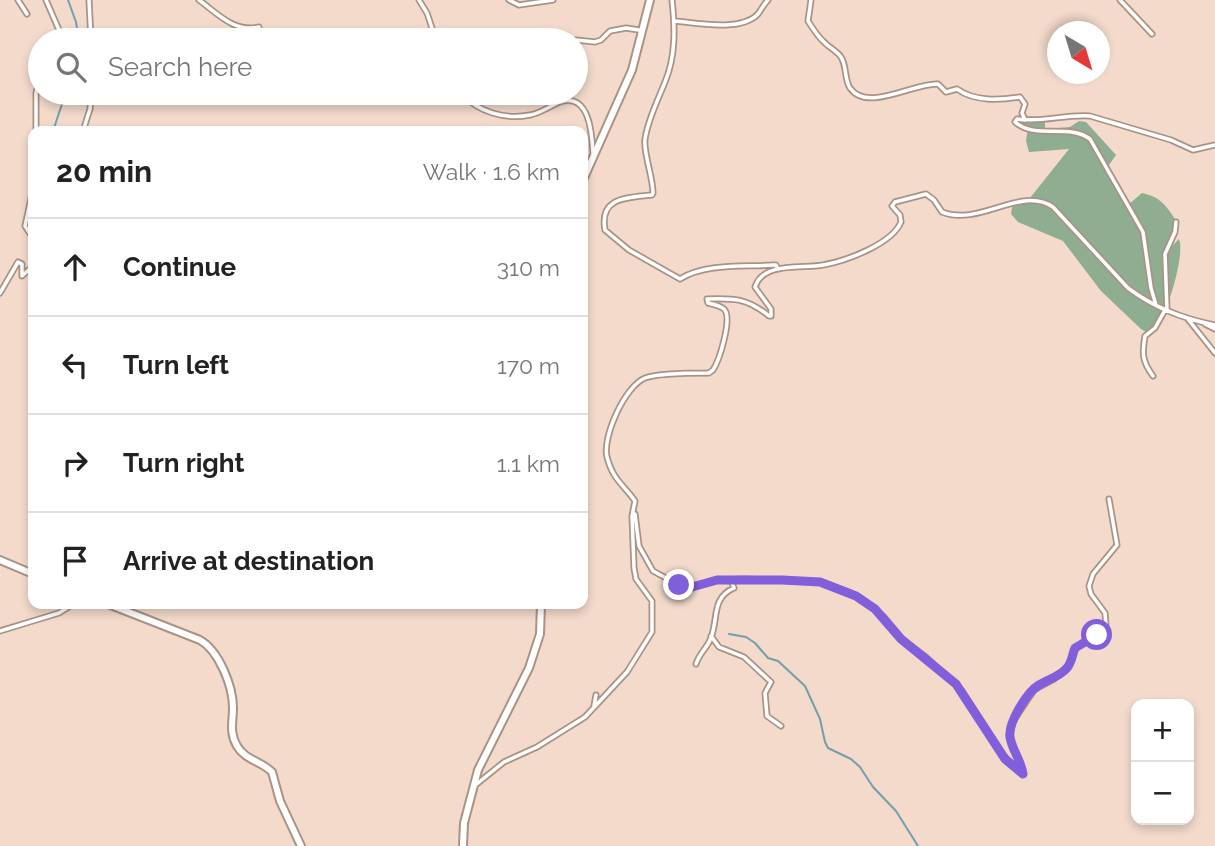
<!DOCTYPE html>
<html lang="en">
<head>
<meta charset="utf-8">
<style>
	body { margin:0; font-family:Raleway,sans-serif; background:#f2f2f2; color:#222 }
	.controls { position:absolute; right:21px; bottom:21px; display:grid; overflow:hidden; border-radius:14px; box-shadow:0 4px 10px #0003 }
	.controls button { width:63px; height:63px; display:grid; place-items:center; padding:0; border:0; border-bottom:2px solid #e0e0e0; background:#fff; color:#222; font:35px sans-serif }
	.compass { position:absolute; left:1047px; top:21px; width:63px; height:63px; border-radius:50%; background:#fff; box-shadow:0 4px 10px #0003; rotate:142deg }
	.stop { position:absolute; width:21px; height:21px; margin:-16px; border:5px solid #815fda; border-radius:50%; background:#fff }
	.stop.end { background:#815fda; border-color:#fff; box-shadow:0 2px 7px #0008 }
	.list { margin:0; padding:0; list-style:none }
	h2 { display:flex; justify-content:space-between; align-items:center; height:91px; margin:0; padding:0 28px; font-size:30px }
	h2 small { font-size:23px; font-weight:400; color:#767676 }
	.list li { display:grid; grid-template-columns:46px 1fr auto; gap:21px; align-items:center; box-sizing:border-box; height:98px; padding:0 28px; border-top:2px solid #e0e0e0 }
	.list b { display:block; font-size:26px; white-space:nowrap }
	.list em { font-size:23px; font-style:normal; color:#767676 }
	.icon { flex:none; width:38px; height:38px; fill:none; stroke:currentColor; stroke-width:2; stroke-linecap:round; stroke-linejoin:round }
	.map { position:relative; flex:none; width:1215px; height:846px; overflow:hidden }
	.search { position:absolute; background:#fff; box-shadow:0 4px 10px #0003; left:28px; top:28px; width:560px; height:77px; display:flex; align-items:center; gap:18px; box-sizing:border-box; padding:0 24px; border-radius:38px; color:#767676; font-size:26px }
	.panel { position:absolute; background:#fff; box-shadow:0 4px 10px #0003; left:28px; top:126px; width:560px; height:483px; border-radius:14px }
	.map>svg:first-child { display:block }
	.forest { fill:#8fad90 }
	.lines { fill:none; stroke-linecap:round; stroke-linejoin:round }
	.stream { stroke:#749eae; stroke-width:2 }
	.street-casing { stroke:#aa9385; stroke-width:7 }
	.secondary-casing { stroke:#aa9385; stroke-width:10 }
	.street { stroke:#fff; stroke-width:3.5 }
	.secondary { stroke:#fff; stroke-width:6 }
	.route { stroke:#815fda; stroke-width:9 }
</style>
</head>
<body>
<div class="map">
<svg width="1215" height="846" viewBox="0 0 1215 846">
	<rect width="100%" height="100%" fill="#f3dacb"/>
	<!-- forest -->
	<path class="forest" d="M 1017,119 L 1045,119 L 1045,129 L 1070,127 L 1079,121 L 1086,122 L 1116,155 L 1109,165 L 1110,174 L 1128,205 L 1142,193 C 1160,197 1165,204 1175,219 L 1169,244 L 1172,246 L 1179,239 C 1185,254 1169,307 1160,320 C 1157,325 1152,329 1148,333 L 1141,329 L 1101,291 L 1063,241 L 1018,222 L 1011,214 L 1013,202 L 1030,198 L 1069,149 L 1029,152 L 1026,141 L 1028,128 L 1015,122 Z"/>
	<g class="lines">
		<!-- stream -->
		<path class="stream" d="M 68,0 L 76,22 L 79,40
			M 53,131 L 62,104 L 63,93
			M 729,634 L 746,637 L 755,643 L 768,658 L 778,661 L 805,686 L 820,719 L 825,742 L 828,748 L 851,759 L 860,767 L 873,787 L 896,811 L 918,846"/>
		<defs>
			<path id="street" d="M 18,0 L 27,14
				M 46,0 L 59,30 L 60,40
				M 89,0 L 91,40
				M 199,0 C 217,13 234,33 259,27
				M 419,0 L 427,13 L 436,40
				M 509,0 L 519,5 L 553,0
				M 672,0 C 675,27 676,56 665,82 C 658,100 648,119 645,139 C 643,152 653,177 653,193 L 652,195 C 626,198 599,197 605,230 L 629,250 L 680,279 C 705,263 743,267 773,265 L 776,265 L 778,269
				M 811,0 L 808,21 C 813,29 818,37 825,43 C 830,48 837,51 841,57 C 847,66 844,79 850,88 C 867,113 916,82 938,84 L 946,92 L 957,89 C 975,102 1000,100 1020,97 L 1025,104 L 1022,113 L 1025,120
				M 1120,0 L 1152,34
				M 675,21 C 697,23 741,32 758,14 C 761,10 764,4 768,0
				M 576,40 L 595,42 L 601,40 L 610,31 L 626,28 L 639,30
				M 461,93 C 478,112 505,120 530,115 C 541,113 550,106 560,102 C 590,92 592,135 593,153
				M 36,131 L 36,93 L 40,77
				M 83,131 L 90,109 L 91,93
				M 33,189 L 25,226 L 33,238
				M 0,293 L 18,262 L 22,264 L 22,276 L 33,266
				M 1156,305 L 1151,288 L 1143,232 L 1090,139 C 1069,123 1035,140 1015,122 L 1017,119 C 1042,123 1065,114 1090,116 L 1171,140 L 1193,150 L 1215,145
				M 1167,310 L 1165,254 L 1175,232 L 1176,222
				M 1187,318 L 1215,353
				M 1205,324 L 1215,329
				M 1153,376 C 1142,361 1142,354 1145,336 L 1155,328 L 1165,310
				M 635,514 L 639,546 L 653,571 L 679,585 L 692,587 L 717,580 L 744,579 L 820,582 L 848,592 L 868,604 L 884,617 L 902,639 L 926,657 L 962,691 L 1003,755 L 1022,774
				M 0,631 L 59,613 L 73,604
				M 711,636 L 719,647 L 744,657 L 771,682 L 765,693 L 767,716 L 781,726
				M 696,664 C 699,654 706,649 710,640 C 719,622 710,598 734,588 L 731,580
				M 594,706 L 596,695
				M 1022,772 L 1010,737 L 1012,723 L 1034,690 L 1054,679 L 1069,665 L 1075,648 L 1097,635 L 1106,625 L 1105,613 L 1091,594 L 1089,586 L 1093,574 L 1117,545 L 1109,499
				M 473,787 L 504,762 L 537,747 L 585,717 L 627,672 L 652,632 L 652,601 L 636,579 L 634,568 L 632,516 L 635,501 C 623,484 613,480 607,457 C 602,437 625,386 645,378 C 658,373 693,373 709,373 L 713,370 C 719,361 733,318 724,309 C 721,306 712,304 708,303 L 707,299 C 734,298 747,298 769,316 L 771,316 L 771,309 L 755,287 C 763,261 803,269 823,265 C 846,261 892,244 901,222 L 900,215 L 892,206 L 895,202 L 926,194 L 934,200 L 942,212 C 980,227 1021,185 1053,207 L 1128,288 C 1153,307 1184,319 1215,325"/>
			<path id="secondary" d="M 583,180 L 632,70 L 650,0
				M 0,560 L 33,574
				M 108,604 L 200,640 C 219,651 233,686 233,708 C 233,722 229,732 237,746 C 245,760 261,761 272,772 L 280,801 L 301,846
				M 463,846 L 464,823 L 478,770 L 529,668 L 540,634 L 541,604"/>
		</defs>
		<!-- street casing -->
		<use href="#street" class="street-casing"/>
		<!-- secondary casing -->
		<use href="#secondary" class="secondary-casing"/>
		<!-- street -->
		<use href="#street" class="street"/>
		<!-- secondary -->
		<use href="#secondary" class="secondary"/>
	</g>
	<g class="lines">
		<!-- route -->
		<path class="route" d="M 679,585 L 692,587 L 717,580 L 782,580 L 820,582 L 856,596 L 875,609 L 901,639 L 956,684 L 1005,759 L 1023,774 C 1021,760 1012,750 1010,737 C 1008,723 1027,692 1039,685 C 1049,679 1059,677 1067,668 C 1072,662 1072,655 1075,648 L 1097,635"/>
	</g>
</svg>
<div class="controls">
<button>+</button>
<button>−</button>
</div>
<svg class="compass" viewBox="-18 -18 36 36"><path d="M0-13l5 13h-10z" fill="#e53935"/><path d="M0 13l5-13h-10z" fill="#767676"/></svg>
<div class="stop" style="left:1097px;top:635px"></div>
<div class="stop end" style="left:679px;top:585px"></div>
<div class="search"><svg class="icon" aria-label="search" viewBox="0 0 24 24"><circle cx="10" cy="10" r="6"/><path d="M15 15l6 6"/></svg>Search here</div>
<section class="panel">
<h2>20 min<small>Walk · 1.6 km</small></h2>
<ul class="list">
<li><svg class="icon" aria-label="ahead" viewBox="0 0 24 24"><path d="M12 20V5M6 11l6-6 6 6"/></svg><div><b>Continue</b></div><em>310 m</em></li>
<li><svg class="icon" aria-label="left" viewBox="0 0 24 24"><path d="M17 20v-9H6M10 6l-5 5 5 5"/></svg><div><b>Turn left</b></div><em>170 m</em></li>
<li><svg class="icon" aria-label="right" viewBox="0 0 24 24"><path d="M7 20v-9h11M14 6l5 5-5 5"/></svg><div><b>Turn right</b></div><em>1.1 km</em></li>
<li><svg class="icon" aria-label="arrive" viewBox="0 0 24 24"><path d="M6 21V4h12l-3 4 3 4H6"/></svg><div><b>Arrive at destination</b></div></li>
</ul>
</section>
</div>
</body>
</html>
